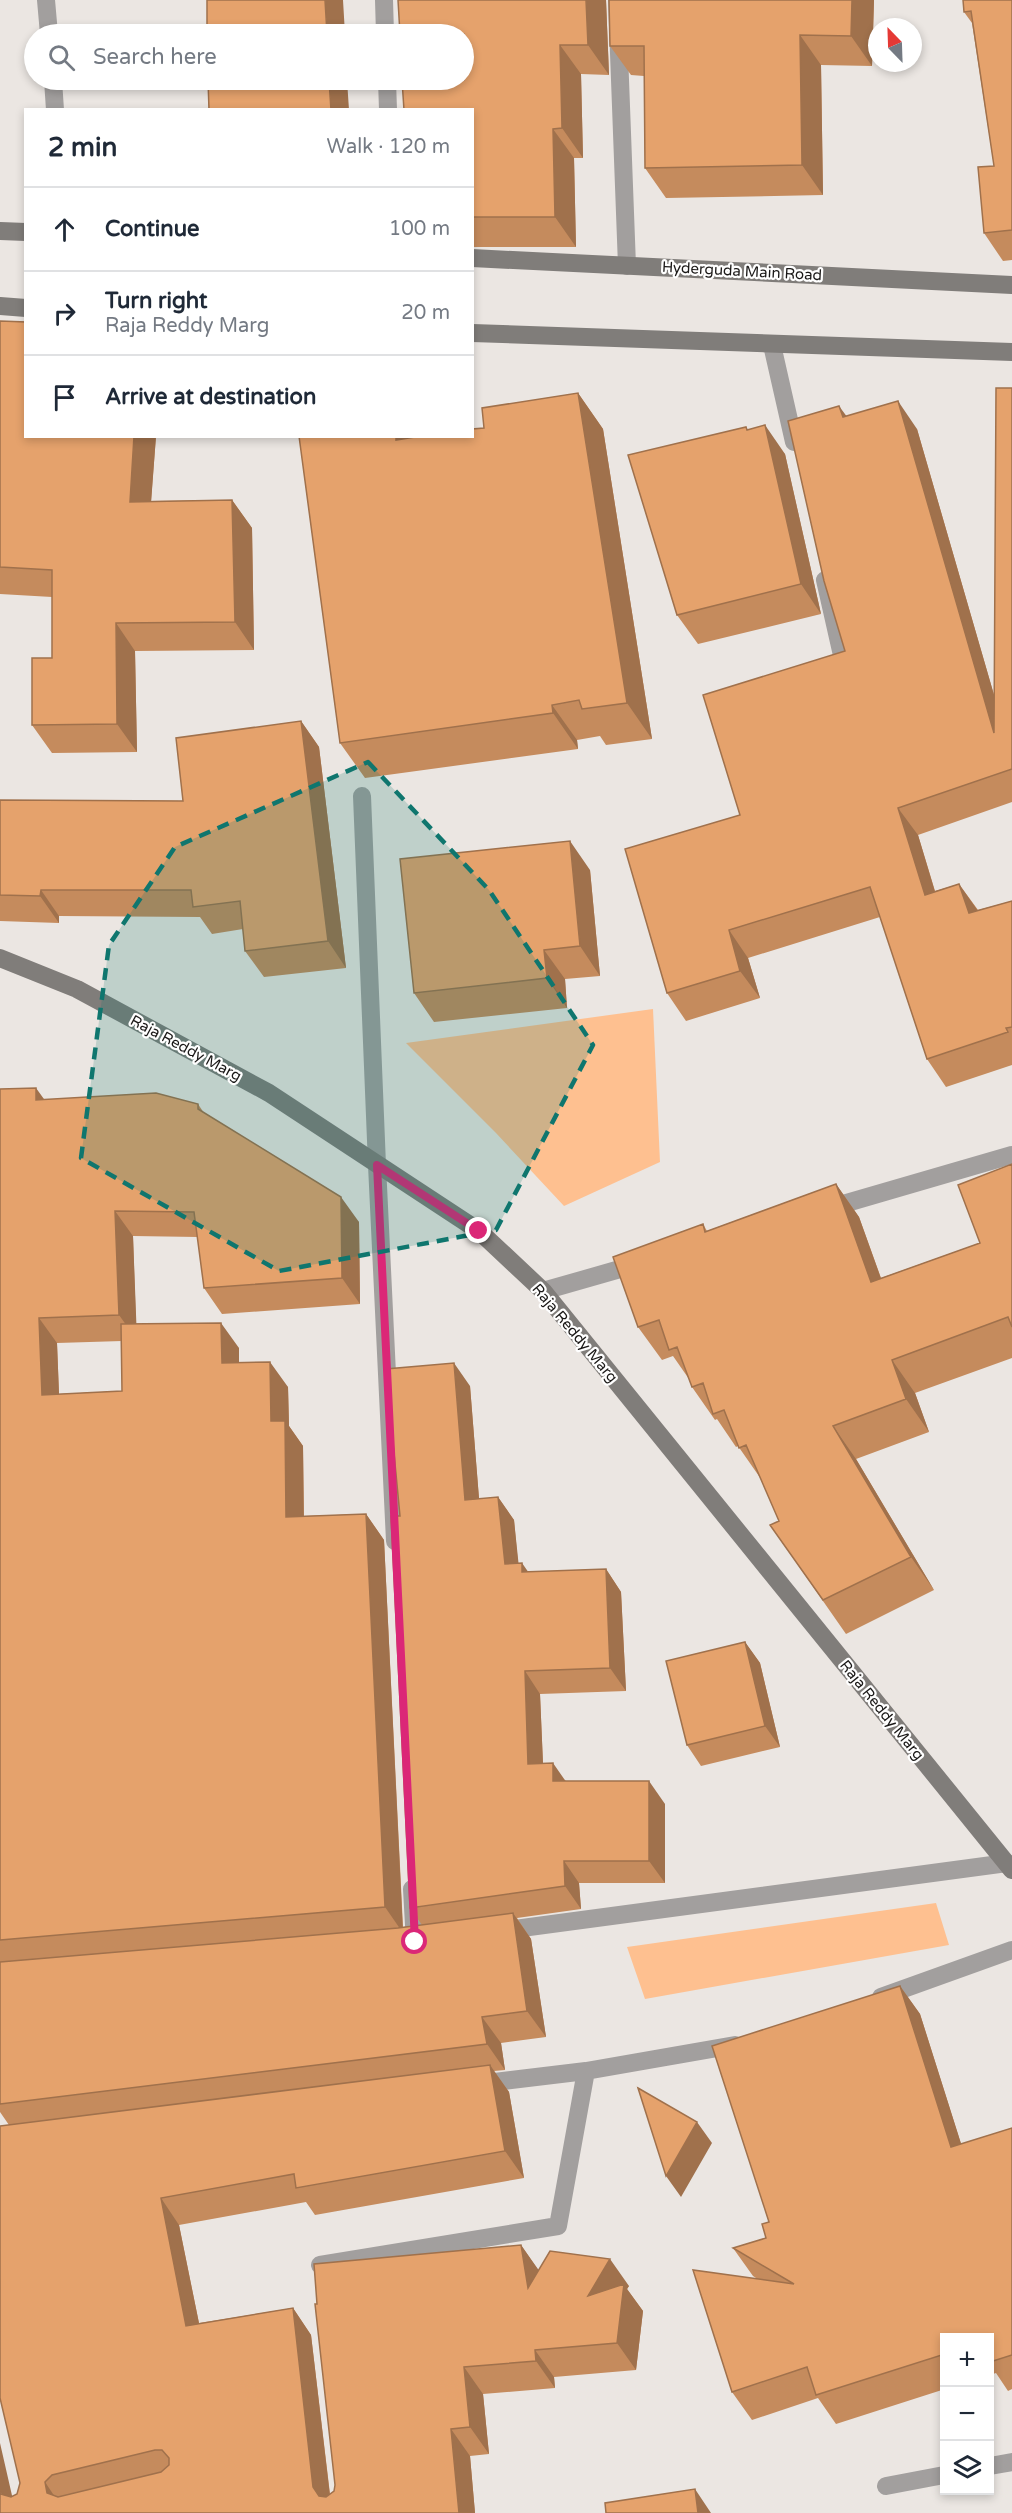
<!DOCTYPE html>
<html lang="en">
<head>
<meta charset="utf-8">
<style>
	body { margin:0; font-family:"Varela Round",sans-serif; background:#f2f2f3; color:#1f2937 }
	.controls { position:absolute; right:18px; bottom:18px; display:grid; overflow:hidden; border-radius:0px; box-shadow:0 3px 9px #0003 }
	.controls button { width:54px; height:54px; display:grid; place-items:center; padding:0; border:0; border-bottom:2px solid #e0e1e3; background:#fff; color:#1f2937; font:30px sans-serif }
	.compass { position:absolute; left:868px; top:18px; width:54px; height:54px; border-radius:50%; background:#fff; box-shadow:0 3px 9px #0003; rotate:337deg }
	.stop { position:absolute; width:18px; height:18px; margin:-14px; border:4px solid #db2777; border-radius:50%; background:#fff }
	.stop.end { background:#db2777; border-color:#fff; box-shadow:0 2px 6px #0008 }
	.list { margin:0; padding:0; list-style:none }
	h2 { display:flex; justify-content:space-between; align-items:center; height:78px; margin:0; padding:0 24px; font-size:26px }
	h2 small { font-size:20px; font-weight:400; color:#747a83 }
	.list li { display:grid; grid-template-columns:39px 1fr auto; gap:18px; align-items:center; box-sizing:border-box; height:84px; padding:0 24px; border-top:2px solid #e0e1e3 }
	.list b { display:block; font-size:22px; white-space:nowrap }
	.list p { margin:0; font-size:20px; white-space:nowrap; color:#747a83 }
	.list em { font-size:20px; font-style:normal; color:#747a83 }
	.icon { flex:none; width:33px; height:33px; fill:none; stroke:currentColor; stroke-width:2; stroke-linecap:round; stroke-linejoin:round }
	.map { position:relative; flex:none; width:1012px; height:2513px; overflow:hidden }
	.search { position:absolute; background:#fff; box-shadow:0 3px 9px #0003; left:24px; top:24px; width:450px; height:66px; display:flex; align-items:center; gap:15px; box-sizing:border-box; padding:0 21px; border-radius:33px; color:#747a83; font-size:22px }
	.panel { position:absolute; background:#fff; box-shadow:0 3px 9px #0003; left:24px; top:108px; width:450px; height:330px; border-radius:0px }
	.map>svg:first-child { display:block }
	.green { fill:#fec090 }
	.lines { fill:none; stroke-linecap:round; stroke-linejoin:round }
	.lane { stroke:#a29f9e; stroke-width:18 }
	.street { stroke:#a29f9e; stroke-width:18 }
	.secondary { stroke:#807d7a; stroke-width:18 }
	.wall { fill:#c58b5d; fill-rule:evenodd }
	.shaded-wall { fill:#a0714c }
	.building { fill:#e5a26c; stroke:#a0714c; stroke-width:1.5; fill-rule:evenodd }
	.route { stroke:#db2777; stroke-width:8 }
	.marked { fill:#0f766e; fill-opacity:0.2; stroke:#0f766e; stroke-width:4.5; stroke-dasharray:12 8; stroke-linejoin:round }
	.labels { text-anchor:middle; stroke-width:4.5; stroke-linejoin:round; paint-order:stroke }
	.street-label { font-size:15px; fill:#1a1817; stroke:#fff }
</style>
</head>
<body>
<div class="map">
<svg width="1012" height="2513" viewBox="0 0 1012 2513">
	<rect width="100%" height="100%" fill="#ebe6e2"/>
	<!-- green -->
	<path class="green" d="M 653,1009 L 660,1162 L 564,1206 L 496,1133 L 406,1043 Z
		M 936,1903 L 949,1945 L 645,1999 L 627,1947 Z"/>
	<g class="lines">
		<!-- lane -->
		<path class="lane" d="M 384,0 L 385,34
			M 387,80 L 388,110
			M 362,796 L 377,1165
			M 990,2466 L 1012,2462
			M 886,2486 L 944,2475"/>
		<!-- street -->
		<path class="street" d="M 46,0 L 49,34
			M 617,0 L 627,266
			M 53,80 L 55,110
			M 772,345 L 794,442
			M 825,580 L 846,673
			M 377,1165 L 395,1541
			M 826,1209 L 1012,1155
			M 543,1291 L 641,1263
			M 500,1931 L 1007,1863
			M 409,1943 L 415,1943 L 412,1889
			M 881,1997 L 1012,1950
			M 478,2084 L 586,2071 L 735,2045
			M 320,2265 L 558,2226 L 586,2071"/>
		<!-- secondary -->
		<path class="secondary" d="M 0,231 L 26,232
			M 472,258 L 1012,285
			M 0,306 L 26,308
			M 472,333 L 1012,352
			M 0,958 L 77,989 L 269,1093 L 479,1231 L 543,1291 L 1012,1870"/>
	</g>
	<!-- wall -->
	<path class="wall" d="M 606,0 L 609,75 L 581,74 L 583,158 L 574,158 L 576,247 L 472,247 L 472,110 Z
		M 874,0 L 872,66 L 821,65 L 823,195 L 666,198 L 645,168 L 644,76 L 631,75 L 610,46 Z
		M 1012,0 L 1012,260 L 1003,261 L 984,233 L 994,166 L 972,23 L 964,12 Z
		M 0,321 L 26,436 L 156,436 L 151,501 L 232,500 L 252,528 L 254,650 L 135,651 L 137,752 L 52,753 L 32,725 L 52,658 L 52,597 L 0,594 Z
		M 1012,388 L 1012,802 L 918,835 L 935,891 L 959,884 L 978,910 L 1012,901 L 1012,1065 L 946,1087 L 927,1059 L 880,917 L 748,958 L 760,998 L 686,1021 L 667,993 L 740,815 L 845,651 L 847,416 L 917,429 L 994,695 Z
		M 578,393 L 603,429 L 652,739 L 606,745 L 600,736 L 577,740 L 578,749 L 365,778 L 340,743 L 299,436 L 410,436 L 411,438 L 484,428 Z
		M 746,427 L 748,430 L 785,454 L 821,614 L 698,644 L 677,615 Z
		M 301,721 L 319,747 L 346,968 L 264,977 L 245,951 L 243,929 L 212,934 L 200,917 L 59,916 L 59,923 L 0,921 L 0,800 L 183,801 Z
		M 590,870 L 600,976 L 565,979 L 567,1008 L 434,1022 L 414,993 Z
		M 0,1089 L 44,1099 L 198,1104 L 204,1113 L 359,1222 L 360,1304 L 222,1314 L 204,1288 L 198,1237 L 133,1236 L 136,1324 L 239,1348 L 239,1363 L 288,1387 L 289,1426 L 303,1446 L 304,1516 L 366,1514 L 384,1540 L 403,1927 L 422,1925 L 410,1908 L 400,1516 L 470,1386 L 479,1499 L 498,1497 L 514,1520 L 518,1563 L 528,1572 L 606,1569 L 621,1592 L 626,1691 L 540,1694 L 543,1764 L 566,1781 L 665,1804 L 665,1883 L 579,1883 L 581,1909 L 517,1918 L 531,1939 L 546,2037 L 501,2043 L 505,2070 L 494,2071 L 509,2092 L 524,2178 L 315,2215 L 306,2202 L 179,2225 L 199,2323 L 293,2308 L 311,2335 L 330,2494 L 334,2491 L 521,2245 L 538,2270 L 629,2286 L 627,2289 L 643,2311 L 636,2370 L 554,2377 L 555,2388 L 483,2394 L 489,2454 L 470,2456 L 475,2513 L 0,2513 L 13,2496 L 17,2494 L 20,2483 L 9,2125 L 0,2112 ZM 122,1341 L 122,1391 L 59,1394 L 57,1343 Z
		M 1012,1164 L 1012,1358 L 915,1393 L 929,1432 L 856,1459 L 934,1590 L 846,1634 L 770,1525 L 779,1521 L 761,1479 L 738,1446 L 736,1447 L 717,1419 L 715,1420 L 692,1387 L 689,1379 L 673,1356 L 662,1360 L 638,1327 L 703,1224 L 707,1231 L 836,1184 L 859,1217 L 881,1278 L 980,1243 Z
		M 745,1642 L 760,1663 L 780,1747 L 701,1766 L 687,1745 Z
		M 900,1986 L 920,2014 L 961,2144 L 1012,2128 L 1012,2389 L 1008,2391 L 996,2373 L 990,2375 L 990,2337 L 945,2337 L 945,2389 L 836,2424 L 818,2398 L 752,2420 L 732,2392 L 756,2278 L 753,2276 L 733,2248 L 766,2238 L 769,2222 Z"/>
	<!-- shaded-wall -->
	<path class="shaded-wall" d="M 325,0 L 343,0 L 345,34 L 327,34 Z
		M 586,0 L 606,0 L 609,75 L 588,45 Z
		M 852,0 L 874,0 L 872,66 L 851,36 Z
		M 800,35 L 821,65 L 823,195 L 802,165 Z
		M 560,45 L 581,74 L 583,158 L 562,128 Z
		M 329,80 L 347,80 L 349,110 L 331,110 Z
		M 553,129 L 574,158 L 576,247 L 555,217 Z
		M 578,393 L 603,429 L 652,739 L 627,703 Z
		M 898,401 L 917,429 L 1012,757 L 994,733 Z
		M 839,406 L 859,433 L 843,417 Z
		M 765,425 L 785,454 L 821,614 L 801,584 Z
		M 134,436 L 156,436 L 149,530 L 130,502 Z
		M 396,436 L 410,436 L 417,446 L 396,440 Z
		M 232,500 L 252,528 L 254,650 L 235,622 Z
		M 116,623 L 135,651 L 137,752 L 117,724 Z
		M 552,705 L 577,740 L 578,749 L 553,713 Z
		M 301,721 L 319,747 L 346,968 L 328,941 Z
		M 898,808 L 918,835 L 944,922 L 925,895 Z
		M 570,841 L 590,870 L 600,976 L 580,946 Z
		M 959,884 L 978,911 L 969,913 Z
		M 41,890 L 59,916 L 59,923 L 40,896 Z
		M 729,930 L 748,958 L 760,998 L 740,971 Z
		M 544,950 L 565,979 L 567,1008 L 547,978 Z
		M 36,1088 L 54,1113 L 36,1100 Z
		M 836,1184 L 859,1217 L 894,1315 L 871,1282 Z
		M 341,1197 L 359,1222 L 360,1304 L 342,1278 Z
		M 115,1211 L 133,1236 L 137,1340 L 119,1315 Z
		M 39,1318 L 57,1343 L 60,1420 L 42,1395 Z
		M 221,1323 L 239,1348 L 239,1388 L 222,1363 Z
		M 892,1360 L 915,1393 L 929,1432 L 906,1399 Z
		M 270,1362 L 288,1387 L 289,1426 L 303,1446 L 304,1542 L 286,1517 L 271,1421 Z
		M 454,1363 L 470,1386 L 481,1523 L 465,1500 Z
		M 833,1426 L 856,1459 L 934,1590 L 911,1557 Z
		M 498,1497 L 514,1520 L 521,1587 L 505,1564 Z
		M 366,1514 L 384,1540 L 403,1933 L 385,1907 Z
		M 522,1563 L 538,1586 L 522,1572 Z
		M 606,1569 L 621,1592 L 626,1691 L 610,1668 Z
		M 745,1642 L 760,1663 L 780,1747 L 765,1726 Z
		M 525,1671 L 540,1694 L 544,1787 L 528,1764 Z
		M 553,1763 L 569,1786 L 553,1781 Z
		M 649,1781 L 665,1804 L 665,1883 L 649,1861 Z
		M 564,1861 L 579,1883 L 581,1909 L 565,1886 Z
		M 513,1913 L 531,1939 L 546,2037 L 527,2011 Z
		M 900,1986 L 920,2014 L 971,2175 L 951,2147 Z
		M 482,2017 L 501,2043 L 505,2070 L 487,2044 Z
		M 490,2065 L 509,2092 L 524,2178 L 505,2151 Z
		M 697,2122 L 712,2143 L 681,2197 L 666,2176 Z
		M 161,2198 L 179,2225 L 205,2353 L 186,2326 Z
		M 521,2245 L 540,2272 L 528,2288 Z
		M 610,2259 L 629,2286 L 627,2289 L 643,2311 L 636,2370 L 617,2343 L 588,2296 Z
		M 293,2308 L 311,2335 L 332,2513 L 313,2487 Z
		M 535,2350 L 554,2377 L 555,2388 L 536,2361 Z
		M 464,2367 L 483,2394 L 489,2454 L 470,2427 Z
		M 451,2429 L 470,2456 L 475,2513 L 459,2513 Z
		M 0,2443 L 16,2513 L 0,2492 Z
		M 45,2482 L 63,2509 L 47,2493 Z
		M 695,2489 L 711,2513 L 698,2513 Z"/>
	<!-- building -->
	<path class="building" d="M 207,0 L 325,0 L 327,34 L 207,34 Z
		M 398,0 L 586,0 L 588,45 L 560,45 L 562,128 L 553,129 L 555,217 L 472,217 L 472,110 L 404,110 L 402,80 L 464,80 L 464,34 L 400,34 Z
		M 609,0 L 852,0 L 851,36 L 800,35 L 802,165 L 645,168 L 644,46 L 610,46 Z
		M 963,0 L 1012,0 L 1012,230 L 984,233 L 978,167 L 994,166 L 971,11 L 964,12 Z
		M 208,80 L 329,80 L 331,110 L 209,110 Z
		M 0,321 L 26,322 L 26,436 L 134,436 L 130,502 L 232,500 L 235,622 L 116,623 L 117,724 L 32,725 L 32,658 L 52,658 L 52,570 L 0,567 Z
		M 996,388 L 1012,388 L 1012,769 L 898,808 L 925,895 L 959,884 L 969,913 L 1012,901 L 1012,1027 L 1006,1028 L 1008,1032 L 927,1059 L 870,887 L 729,930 L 740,971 L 667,993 L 625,849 L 740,815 L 703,695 L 845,651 L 824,581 L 788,421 L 839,406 L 843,417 L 898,401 L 994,733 Z
		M 578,393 L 627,703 L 582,709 L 579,700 L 552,705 L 553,713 L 340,743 L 299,436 L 396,436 L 396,440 L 421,436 L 472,436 L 472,429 L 484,428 L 482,408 Z
		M 765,425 L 801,584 L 677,615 L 628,455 L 746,427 L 747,430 Z
		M 301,721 L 328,941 L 245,951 L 240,901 L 193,907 L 191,890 L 41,890 L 40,896 L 0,895 L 0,800 L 183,801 L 176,738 Z
		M 570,841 L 580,946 L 544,950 L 547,978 L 414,993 L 400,859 Z
		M 36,1088 L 36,1100 L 156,1093 L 198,1104 L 198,1109 L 341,1197 L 342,1278 L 204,1288 L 194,1212 L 115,1211 L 119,1315 L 39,1318 L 42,1395 L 122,1391 L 121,1324 L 221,1323 L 222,1363 L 270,1362 L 271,1421 L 285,1421 L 286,1517 L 366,1514 L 385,1907 L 0,1940 L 0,1089 Z
		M 1012,1164 L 1012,1327 L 1008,1317 L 892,1360 L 906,1399 L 833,1426 L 911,1557 L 823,1600 L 770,1525 L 779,1521 L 746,1445 L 739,1448 L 724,1410 L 713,1414 L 703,1383 L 692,1387 L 677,1347 L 669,1350 L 659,1320 L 638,1327 L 613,1257 L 703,1224 L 705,1232 L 836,1184 L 871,1282 L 980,1243 L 958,1185 Z
		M 454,1363 L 465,1500 L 498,1497 L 505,1564 L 522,1563 L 522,1572 L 606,1569 L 610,1668 L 525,1671 L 528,1764 L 553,1763 L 553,1781 L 649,1781 L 649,1861 L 564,1861 L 565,1886 L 410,1908 L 391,1516 L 400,1516 L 386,1369 Z
		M 745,1642 L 765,1726 L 687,1745 L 666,1661 Z
		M 513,1913 L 527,2011 L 482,2017 L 487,2044 L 0,2104 L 0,1962 L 398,1928 Z
		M 900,1986 L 951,2147 L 1012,2128 L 1012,2355 L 990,2362 L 990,2337 L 945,2337 L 945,2354 L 816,2395 L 807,2367 L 732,2392 L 693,2270 L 794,2284 L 733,2248 L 766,2238 L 762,2224 L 769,2222 L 712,2046 Z
		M 490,2065 L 505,2151 L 296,2188 L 294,2174 L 161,2198 L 186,2326 L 293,2308 L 313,2487 L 319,2496 L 326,2497 L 334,2491 L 335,2485 L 315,2304 L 317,2304 L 314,2264 L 521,2245 L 528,2288 L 550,2251 L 610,2259 L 588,2296 L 624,2284 L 617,2343 L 535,2350 L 536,2361 L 464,2367 L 470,2427 L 451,2429 L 459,2513 L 0,2513 L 0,2492 L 1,2494 L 11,2497 L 17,2494 L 20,2483 L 0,2398 L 0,2126 ZM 155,2450 L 162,2450 L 169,2458 L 169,2465 L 161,2472 L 58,2497 L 47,2493 L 45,2482 L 52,2475 Z
		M 638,2088 L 697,2122 L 666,2176 Z
		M 695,2489 L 698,2513 L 606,2513 L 605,2503 Z"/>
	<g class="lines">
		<!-- route -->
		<path class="route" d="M 415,1942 L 377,1165 L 479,1231"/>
	</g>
	<!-- marked area -->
	<path class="marked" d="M 368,762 L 489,890 L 593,1045 L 496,1230 L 279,1271 L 81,1158 L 109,945 L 175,847 Z"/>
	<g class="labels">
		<!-- street labels -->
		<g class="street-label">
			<text transform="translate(742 271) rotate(3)" y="5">Hyderguda Main Road</text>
			<text transform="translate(186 1048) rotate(28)" y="5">Raja Reddy Marg</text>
			<text transform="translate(575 1333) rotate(50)" y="5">Raja Reddy Marg</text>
			<text transform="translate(882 1710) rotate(51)" y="5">Raja Reddy Marg</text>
		</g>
	</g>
</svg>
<div class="controls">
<button>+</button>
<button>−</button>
<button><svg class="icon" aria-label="layers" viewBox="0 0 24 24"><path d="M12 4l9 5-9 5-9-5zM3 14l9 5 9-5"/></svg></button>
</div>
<svg class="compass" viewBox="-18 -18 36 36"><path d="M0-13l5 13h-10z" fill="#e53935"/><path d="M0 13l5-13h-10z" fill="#747a83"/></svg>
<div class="stop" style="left:415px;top:1942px"></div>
<div class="stop end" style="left:479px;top:1231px"></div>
<div class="search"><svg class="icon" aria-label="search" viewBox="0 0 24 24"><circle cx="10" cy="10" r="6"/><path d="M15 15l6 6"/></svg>Search here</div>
<section class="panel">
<h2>2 min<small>Walk · 120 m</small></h2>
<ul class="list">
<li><svg class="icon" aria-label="ahead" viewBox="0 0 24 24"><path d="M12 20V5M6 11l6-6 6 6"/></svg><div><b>Continue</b></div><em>100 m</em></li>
<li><svg class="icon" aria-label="right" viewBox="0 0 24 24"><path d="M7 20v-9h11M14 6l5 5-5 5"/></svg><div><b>Turn right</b><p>Raja Reddy Marg</p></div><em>20 m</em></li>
<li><svg class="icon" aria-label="arrive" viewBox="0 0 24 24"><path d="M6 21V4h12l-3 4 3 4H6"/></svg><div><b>Arrive at destination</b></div></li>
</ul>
</section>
</div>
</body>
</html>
